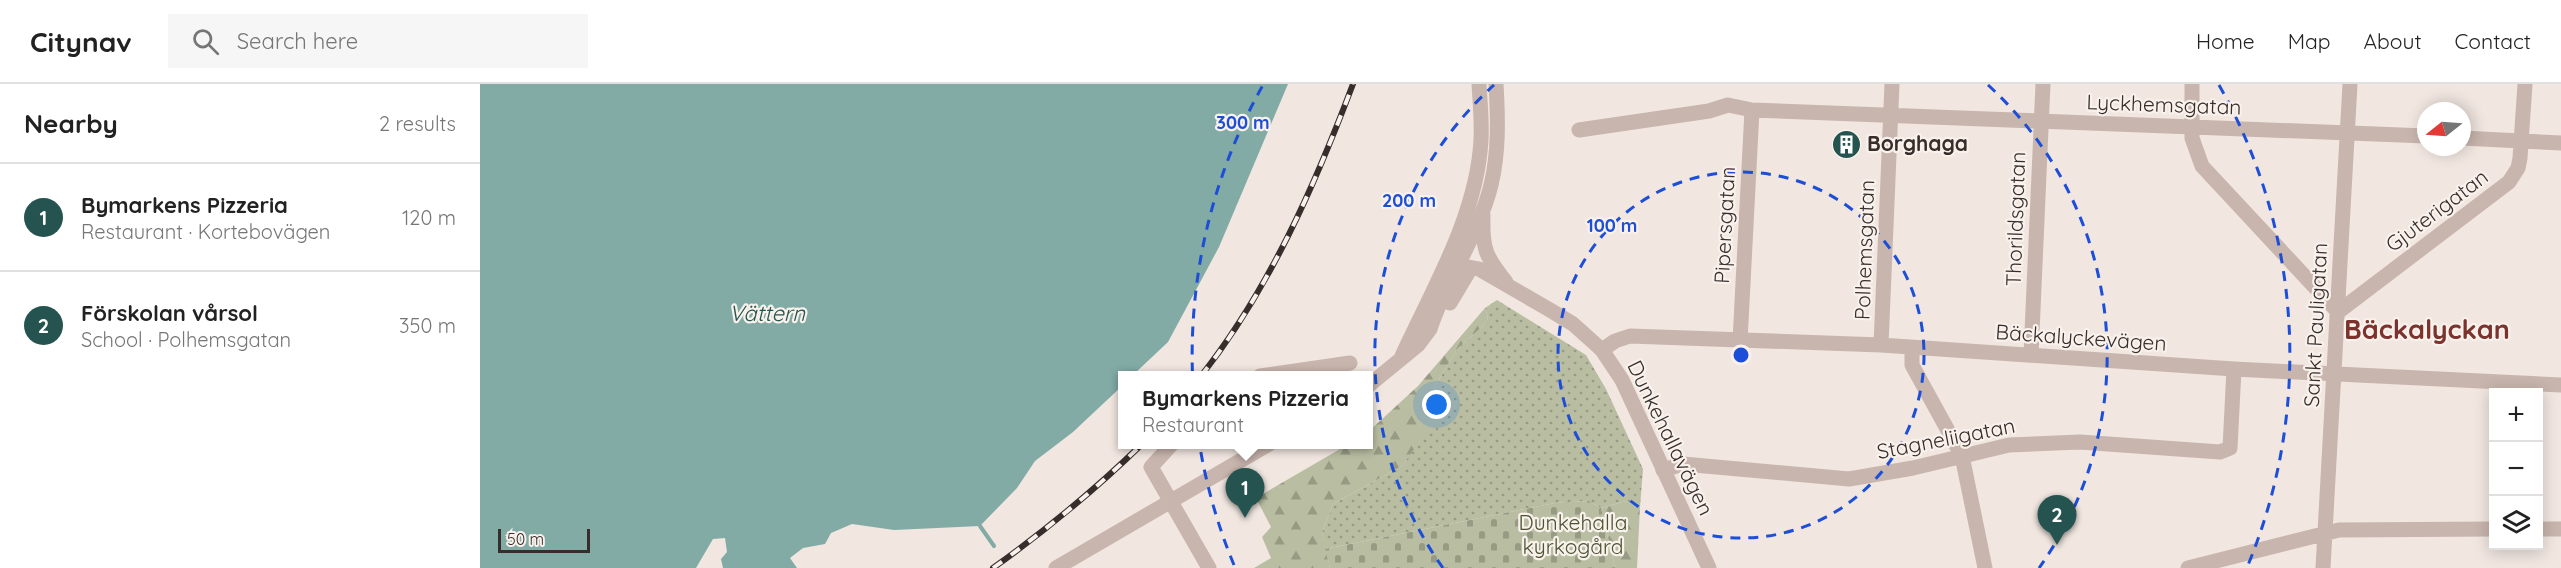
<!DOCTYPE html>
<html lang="en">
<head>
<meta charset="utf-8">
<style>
	body { margin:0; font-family:Quicksand,sans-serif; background:#f6f6f6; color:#222 }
	.controls { position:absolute; right:18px; bottom:18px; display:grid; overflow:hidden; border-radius:0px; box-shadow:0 3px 15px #0003 }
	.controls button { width:54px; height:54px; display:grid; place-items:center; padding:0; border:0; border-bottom:2px solid #e0e0e0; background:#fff; color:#222; font:30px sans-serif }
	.compass { position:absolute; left:1937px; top:18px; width:54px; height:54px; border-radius:50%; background:#fff; box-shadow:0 3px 15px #0003; rotate:253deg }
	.scale { position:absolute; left:18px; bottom:15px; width:92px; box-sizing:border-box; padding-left:6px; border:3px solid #372d2b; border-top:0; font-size:16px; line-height:21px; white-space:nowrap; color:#372d2b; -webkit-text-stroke:4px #f8f1ec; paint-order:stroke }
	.you { position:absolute; left:957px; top:321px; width:21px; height:21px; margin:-15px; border:4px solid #fff; border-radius:50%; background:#1a73e8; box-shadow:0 0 0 9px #1a73e833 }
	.badge { display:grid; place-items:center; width:39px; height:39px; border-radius:50%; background:#255450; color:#fff; font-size:20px; font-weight:700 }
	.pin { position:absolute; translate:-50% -50px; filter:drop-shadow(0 2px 3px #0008) }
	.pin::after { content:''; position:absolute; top:32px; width:21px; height:18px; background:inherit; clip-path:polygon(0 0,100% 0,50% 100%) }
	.popup { position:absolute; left:638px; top:287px; width:255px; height:78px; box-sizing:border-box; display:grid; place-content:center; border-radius:0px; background:#fff; filter:drop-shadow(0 2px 4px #0005); font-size:20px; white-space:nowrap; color:#767676 }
	.popup b { font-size:22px; color:#222 }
	.popup::after { content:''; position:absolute; left:50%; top:100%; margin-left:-12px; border:12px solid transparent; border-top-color:#fff }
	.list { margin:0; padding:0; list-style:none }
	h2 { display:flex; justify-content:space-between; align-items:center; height:78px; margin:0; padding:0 24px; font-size:26px }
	h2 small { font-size:20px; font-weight:400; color:#767676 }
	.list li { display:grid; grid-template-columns:39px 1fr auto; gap:18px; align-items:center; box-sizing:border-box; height:108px; padding:0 24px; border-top:2px solid #e0e0e0 }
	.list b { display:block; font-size:22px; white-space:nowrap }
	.list p { margin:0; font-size:20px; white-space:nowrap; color:#767676 }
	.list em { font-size:20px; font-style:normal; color:#767676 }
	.icon { flex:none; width:33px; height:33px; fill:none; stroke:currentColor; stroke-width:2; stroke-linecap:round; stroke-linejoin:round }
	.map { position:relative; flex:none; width:2081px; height:484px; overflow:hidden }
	header { display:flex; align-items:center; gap:36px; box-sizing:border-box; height:84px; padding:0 30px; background:#fff; border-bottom:2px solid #e0e0e0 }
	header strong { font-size:28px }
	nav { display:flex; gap:33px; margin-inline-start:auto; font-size:21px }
	.search { width:420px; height:54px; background:#f6f6f6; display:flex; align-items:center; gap:15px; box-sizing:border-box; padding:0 21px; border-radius:0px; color:#767676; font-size:22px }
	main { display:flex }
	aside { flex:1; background:#fff }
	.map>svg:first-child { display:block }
	.grass { fill:url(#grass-dots) }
	.forest { fill:url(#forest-firs) }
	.cemetery { fill:url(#cemetery-stones) }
	.water { fill:#82aba6 }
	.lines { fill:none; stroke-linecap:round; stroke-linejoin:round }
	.stream { stroke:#82aba6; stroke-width:4 }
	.minor { stroke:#c8b5ad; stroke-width:15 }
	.tertiary { stroke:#c8b5ad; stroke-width:15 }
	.rail-casing { stroke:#372d2b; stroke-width:6 }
	.rail { stroke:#f8f1ec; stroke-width:4; stroke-dasharray:11; stroke-linecap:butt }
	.ring { fill:none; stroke:#1d4ed8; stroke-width:3; stroke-dasharray:10 8 }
	.labels { text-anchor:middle; stroke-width:4.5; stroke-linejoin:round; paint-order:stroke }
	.street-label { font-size:21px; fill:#372d2b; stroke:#f8f1ec }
	.poi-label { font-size:21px; font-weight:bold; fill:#372d2b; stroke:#f8f1ec; text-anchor:start }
	.park-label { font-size:21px; fill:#4c5331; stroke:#f8f1ec }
	.water-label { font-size:22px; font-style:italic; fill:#255450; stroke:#f8f1ec }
	.district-label { font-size:27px; font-weight:bold; fill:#7d332d; stroke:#f8f1ec }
	.centre { fill:#1d4ed8; stroke:#f8f1ec; stroke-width:3 }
	.ring-label { font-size:18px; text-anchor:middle; font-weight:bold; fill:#1d4ed8; stroke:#f8f1ec; stroke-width:4.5; stroke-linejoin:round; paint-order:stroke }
</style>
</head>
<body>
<header>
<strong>Citynav</strong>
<div class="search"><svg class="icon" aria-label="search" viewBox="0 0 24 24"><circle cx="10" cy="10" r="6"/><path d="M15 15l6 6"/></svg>Search here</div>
<nav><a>Home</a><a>Map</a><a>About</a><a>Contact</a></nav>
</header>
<main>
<aside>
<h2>Nearby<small>2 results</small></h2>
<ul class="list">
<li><span class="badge">1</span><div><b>Bymarkens Pizzeria</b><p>Restaurant · Kortebovägen</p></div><em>120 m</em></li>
<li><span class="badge">2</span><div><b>Förskolan vårsol</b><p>School · Polhemsgatan</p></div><em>350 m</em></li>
</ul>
</aside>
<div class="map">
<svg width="2081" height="484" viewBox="0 0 2081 484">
	<defs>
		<pattern id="grass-dots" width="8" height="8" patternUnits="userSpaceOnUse" patternTransform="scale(1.5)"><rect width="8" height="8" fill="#b9bea2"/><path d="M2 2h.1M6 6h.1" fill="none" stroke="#979b84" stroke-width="1.8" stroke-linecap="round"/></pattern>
		<pattern id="forest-firs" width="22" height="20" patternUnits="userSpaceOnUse" patternTransform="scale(1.5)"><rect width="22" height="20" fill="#b9bea2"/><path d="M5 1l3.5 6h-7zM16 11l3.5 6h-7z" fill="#979b84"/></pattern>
		<pattern id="cemetery-stones" width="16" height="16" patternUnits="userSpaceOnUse" patternTransform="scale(1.5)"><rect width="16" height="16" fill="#b9bea2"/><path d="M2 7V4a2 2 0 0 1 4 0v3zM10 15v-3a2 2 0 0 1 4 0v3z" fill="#979b84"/></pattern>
	</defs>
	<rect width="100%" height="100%" fill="#f1e6e0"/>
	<!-- grass -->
	<path class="grass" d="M 1017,216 L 1106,271 L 1126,305 L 1163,385 L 1160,423 L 1146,417 L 1121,424 L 1109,417 L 1075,419 L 845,465 L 842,448 L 853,420 L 922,382 L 956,330 L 956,300 L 978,264 L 1003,242 L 1008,234 L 1005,224 Z"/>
	<!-- forest -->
	<path class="forest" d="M 1005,224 L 1008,234 L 1003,242 L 978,264 L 956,300 L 955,336 L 922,382 L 853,420 L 842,448 L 850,484 L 774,484 L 791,474 L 782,453 L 791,443 L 776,414 L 867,361 L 888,360 L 888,348 L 938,302 Z
		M 1146,417 L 1160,423 L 1157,484 L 1135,484 L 1121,424 Z"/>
	<!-- cemetery -->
	<path class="cemetery" d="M 1109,417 L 1121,424 L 1135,484 L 850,484 L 845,465 L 1075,419 Z"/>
	<!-- water -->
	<path class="water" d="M 0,0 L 808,0 L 739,163 L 688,258 L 653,291 L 642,292 L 642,302 L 593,348 L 555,377 L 537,404 L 500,442 L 414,446 L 372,440 L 351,449 L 345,460 L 323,464 L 310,474 L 317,484 L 243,484 L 241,475 L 247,468 L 245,454 L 233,455 L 216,484 L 0,484 Z"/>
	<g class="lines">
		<!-- stream -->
		<path class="stream" d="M 500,442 L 514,462"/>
		<!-- minor -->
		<path class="minor" d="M 1712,0 L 1712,54 L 1722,82 L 1858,228 L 2029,98 L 2038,84 L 2040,74 L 2045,0
			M 1099,46 L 1229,27 L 1248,21 L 1272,26 L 1946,52
			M 1982,54 L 2081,59
			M 1260,257 L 1272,26
			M 1401,261 L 1412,0
			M 1432,264 L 1432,281 L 1482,372 L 1505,484
			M 1122,266 L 1135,257 L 1150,252 L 1401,261 L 1754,285 L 2081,301
			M 1551,271 L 1563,0
			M 780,292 L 870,279
			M 692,360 L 671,383 L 729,484
			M 1183,386 L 1203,380 L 1369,395 L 1433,384 L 1529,361 L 1600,358 L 1740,368 L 1750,364 L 1754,285
			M 2058,445 L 2081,445
			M 1708,484 L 1859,446 L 2014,445
			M 1843,484 L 1870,0"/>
		<!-- tertiary -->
		<path class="tertiary" d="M 1003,131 C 1002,164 1005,172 1026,198
			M 978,181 L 999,185 L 1070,226 L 1093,240 L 1122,266 L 1142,296 L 1229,484
			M 970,219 L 988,189
			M 922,272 C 953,204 997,132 1001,56 C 1002,37 1000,18 999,0
			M 888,302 L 938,261 L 950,245 C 966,196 999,150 1011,101 C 1019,68 1018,34 1016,0
			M 576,484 L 789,360"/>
		<defs>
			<path id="rail" d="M 721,292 C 789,206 835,101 873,0
				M 513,484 C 566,446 615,406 662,360"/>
		</defs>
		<!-- rail casing -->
		<use href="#rail" class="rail-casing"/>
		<!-- rail -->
		<use href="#rail" class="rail"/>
	</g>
	<!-- distance rings -->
	<g class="ring">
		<circle cx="1261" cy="271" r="183"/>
		<path d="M963 484A366 366 0 0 1 1014 1M1508 1A366 366 0 0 1 1559 484"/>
		<path d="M754 481A549 549 0 0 1 783 1M1739 1A549 549 0 0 1 1768 481"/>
	</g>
	<!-- icons -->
	<defs>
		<symbol id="building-disc" viewBox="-11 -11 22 22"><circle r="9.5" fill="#255450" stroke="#f8f1ec"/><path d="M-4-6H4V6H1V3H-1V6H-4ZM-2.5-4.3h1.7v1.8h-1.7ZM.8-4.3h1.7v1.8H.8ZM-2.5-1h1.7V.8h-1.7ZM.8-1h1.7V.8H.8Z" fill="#fff"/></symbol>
	</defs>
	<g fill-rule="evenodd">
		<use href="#building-disc" x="1350" y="44" width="33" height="33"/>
	</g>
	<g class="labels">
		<!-- street labels -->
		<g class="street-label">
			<text transform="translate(1684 21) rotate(2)" y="7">Lyckhemsgatan</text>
			<text transform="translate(1957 127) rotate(-37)" y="7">Gjuterigatan</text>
			<text transform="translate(1536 135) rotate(-88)" y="7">Thorildsgatan</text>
			<text transform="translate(1245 141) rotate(-87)" y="7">Pipersgatan</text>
			<text transform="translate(1385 166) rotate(-88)" y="7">Polhemsgatan</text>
			<text transform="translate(1836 241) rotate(-87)" y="7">Sankt Pauligatan</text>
			<text transform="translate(1601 254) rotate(4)" y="7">Bäckalyckevägen</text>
			<text transform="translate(1190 354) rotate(64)" y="7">Dunkehallavägen</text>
			<text transform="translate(1466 355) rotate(-11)" y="7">Stagneliigatan</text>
		</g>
		<!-- poi labels -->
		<g class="poi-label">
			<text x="1387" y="67">Borghaga</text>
		</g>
		<!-- park labels -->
		<g class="park-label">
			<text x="1093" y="446">Dunkehalla<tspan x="1093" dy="24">kyrkogård</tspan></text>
		</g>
		<!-- water labels -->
		<g class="water-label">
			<text x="287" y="237">Vättern</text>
		</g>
		<!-- district labels -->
		<g class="district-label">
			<text x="1947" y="255">Bäckalyckan</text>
		</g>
	</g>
	<circle cx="1261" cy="271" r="9" class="centre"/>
	<g class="ring-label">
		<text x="763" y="45">300 m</text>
		<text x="929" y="123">200 m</text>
		<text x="1132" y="148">100 m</text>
	</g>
</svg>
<div class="controls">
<button>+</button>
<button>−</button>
<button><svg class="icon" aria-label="layers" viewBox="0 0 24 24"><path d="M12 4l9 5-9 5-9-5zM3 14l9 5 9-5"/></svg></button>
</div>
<svg class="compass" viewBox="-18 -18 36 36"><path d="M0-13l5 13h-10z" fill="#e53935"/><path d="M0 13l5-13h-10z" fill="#767676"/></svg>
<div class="scale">50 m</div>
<div class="you"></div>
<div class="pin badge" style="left:765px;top:434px">1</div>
<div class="popup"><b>Bymarkens Pizzeria</b>Restaurant</div>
<div class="pin badge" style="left:1577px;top:461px">2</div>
</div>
</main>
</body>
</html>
